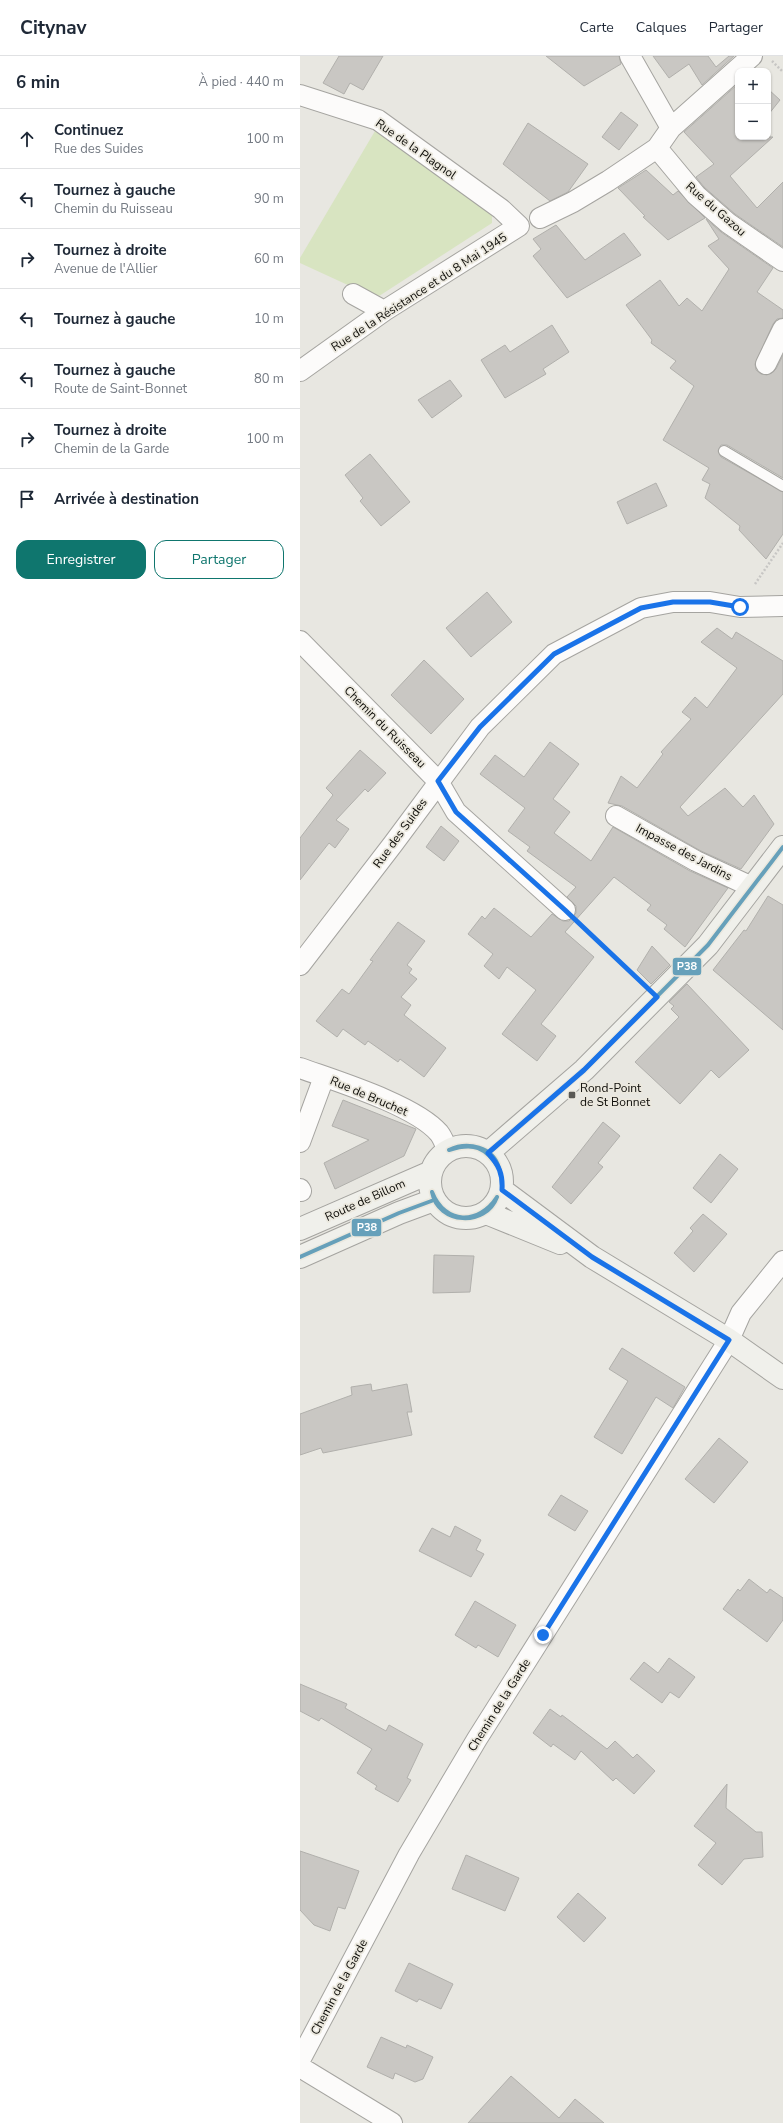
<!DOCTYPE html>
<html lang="fr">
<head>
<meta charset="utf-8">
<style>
	body { margin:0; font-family:"Nunito Sans",sans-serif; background:#f6f6f7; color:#1f2937 }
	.controls { position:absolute; right:12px; top:12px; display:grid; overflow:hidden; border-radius:8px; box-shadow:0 1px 3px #0004 }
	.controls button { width:36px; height:36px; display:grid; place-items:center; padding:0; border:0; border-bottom:1px solid #e0e1e3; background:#fff; color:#1f2937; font:20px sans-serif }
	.stop { position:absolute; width:12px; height:12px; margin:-9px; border:3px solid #1a73e8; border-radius:50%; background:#fff }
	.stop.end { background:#1a73e8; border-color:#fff; box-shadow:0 1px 4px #0008 }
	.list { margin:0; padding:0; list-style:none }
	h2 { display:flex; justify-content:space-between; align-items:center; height:52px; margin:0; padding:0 16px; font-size:17px }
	h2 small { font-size:13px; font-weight:400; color:#747a83 }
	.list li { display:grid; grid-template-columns:26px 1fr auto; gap:12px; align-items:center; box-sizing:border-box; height:60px; padding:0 16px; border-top:1px solid #e0e1e3 }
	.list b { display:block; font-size:15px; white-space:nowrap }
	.list p { margin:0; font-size:13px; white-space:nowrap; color:#747a83 }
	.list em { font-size:13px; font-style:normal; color:#747a83 }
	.actions { display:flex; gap:8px; padding:12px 16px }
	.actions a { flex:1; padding:9px 0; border:1px solid #0f766e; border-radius:12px; text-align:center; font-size:14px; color:#0f766e }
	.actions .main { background:#0f766e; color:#fff }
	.icon { flex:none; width:22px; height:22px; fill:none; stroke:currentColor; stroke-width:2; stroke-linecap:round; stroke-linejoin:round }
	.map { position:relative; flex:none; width:483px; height:2067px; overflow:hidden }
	header { display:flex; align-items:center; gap:24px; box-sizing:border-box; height:56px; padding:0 20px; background:#fff; border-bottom:1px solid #e0e1e3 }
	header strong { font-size:19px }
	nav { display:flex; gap:22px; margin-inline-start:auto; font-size:14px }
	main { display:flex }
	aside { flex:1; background:#fff }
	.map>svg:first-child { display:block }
	.green { fill:#d8e4c1 }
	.building { fill:#c9c7c3; stroke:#b1b0ac }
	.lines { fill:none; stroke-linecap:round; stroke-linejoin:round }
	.lane-casing { stroke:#a5a4a0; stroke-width:12 }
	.street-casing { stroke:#a5a4a0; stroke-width:22 }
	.secondary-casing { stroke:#a5a4a0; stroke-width:24 }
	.path { stroke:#c7c6c4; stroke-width:2.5; stroke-dasharray:2 2; stroke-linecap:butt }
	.lane { stroke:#fcfbfa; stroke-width:10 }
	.street { stroke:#fcfbfa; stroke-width:20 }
	.secondary { stroke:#f0f0eb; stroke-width:22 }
	.bus-1-casing { stroke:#ebe8de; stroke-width:7 }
	.bus-1 { stroke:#66a0ba; stroke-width:4 }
	.route { stroke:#1a73e8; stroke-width:5 }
	.poi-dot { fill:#5a5954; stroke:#ebe8de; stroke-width:1.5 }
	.labels { text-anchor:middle; stroke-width:3.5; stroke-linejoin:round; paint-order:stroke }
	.street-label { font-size:12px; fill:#0d0c08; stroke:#ebe8de }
	.poi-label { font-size:12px; fill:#0d0c08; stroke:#ebe8de; text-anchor:start }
	.line-badge { stroke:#ebe8de; stroke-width:1.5 }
	.badge-label { font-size:11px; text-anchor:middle; font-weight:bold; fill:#fff }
</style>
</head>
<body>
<header>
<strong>Citynav</strong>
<nav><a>Carte</a><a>Calques</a><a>Partager</a></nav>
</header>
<main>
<aside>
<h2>6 min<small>À pied · 440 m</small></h2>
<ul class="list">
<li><svg class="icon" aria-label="ahead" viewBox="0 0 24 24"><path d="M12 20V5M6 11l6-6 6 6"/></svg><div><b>Continuez</b><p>Rue des Suides</p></div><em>100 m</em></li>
<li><svg class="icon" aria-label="left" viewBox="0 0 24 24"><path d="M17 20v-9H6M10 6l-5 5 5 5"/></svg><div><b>Tournez à gauche</b><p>Chemin du Ruisseau</p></div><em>90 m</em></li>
<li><svg class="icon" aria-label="right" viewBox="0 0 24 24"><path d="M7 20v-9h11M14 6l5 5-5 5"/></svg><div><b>Tournez à droite</b><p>Avenue de l'Allier</p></div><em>60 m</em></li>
<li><svg class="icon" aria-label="left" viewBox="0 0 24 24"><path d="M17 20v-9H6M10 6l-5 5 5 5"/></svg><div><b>Tournez à gauche</b></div><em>10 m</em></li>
<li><svg class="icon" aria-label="left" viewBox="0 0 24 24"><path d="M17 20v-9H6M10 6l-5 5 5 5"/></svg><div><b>Tournez à gauche</b><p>Route de Saint-Bonnet</p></div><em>80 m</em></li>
<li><svg class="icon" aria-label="right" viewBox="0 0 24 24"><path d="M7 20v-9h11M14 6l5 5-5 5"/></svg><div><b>Tournez à droite</b><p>Chemin de la Garde</p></div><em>100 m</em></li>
<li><svg class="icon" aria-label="arrive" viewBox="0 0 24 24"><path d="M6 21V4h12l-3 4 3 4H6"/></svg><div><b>Arrivée à destination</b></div></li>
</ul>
<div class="actions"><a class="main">Enregistrer</a><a>Partager</a></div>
</aside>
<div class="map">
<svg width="483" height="2067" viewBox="0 0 483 2067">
	<rect width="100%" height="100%" fill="#e8e7e1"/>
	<!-- green -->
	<path class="green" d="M 75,75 L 192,154 L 192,167 L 76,242 L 0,207 L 0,202 Z"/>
	<!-- building -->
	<path class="building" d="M 39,0 L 83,0 L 63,34 L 50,27 L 44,38 L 23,27 Z
		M 246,0 L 319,0 L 321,8 L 284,30 Z
		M 353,0 L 408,0 L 416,11 L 429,0 L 434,0 L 402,29 L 389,8 L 369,22 Z
		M 438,28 L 438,81 L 473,81 L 430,120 L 457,152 L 483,126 L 483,191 L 435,158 L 404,131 L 396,121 L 414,108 L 384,76 Z
		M 468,33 L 480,44 L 468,59 Z
		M 321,56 L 338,69 L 319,94 L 302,81 Z
		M 228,67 L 288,108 L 268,136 L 250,145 L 203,108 Z
		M 346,114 L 373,139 L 378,135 L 405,162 L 368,184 L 343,161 L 345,160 L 318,132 Z
		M 406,163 L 421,176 L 473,212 L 457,236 L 483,254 L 483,262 L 477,263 L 473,268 L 455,308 L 456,314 L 461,318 L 467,319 L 476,313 L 483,299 L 483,422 L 427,389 L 421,389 L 418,395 L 421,401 L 483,436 L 483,478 L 466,503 L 439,474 L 440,470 L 405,442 L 410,428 L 402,424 L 409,412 L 363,384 L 394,330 L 370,312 L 376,305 L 351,287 L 352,284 L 326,249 L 360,224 L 379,250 L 387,242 L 402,255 L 429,213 L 408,190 L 419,183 Z
		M 256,169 L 285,204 L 324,177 L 341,199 L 267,242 L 233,200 L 241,193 L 233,183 Z
		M 252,269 L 269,296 L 243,313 L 246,318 L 205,342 L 181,304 L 205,289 L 210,296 Z
		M 150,324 L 162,340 L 132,362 L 118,344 Z
		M 70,398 L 110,446 L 81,470 L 60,445 L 63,442 L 45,419 Z
		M 356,427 L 367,450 L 327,468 L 317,446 Z
		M 187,536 L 212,566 L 171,601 L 146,572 Z
		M 417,572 L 432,583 L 436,576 L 483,605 L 483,638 L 380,751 L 388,760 L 425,732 L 443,751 L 454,739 L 474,768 L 441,813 L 401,795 L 322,750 L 308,747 L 321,720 L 337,732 L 363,698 L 361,696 L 391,663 L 382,656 L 395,641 L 407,652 L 437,612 L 401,586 Z
		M 124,604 L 164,643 L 131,678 L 91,639 Z
		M 250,686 L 279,708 L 253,743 L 270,756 L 254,777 L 291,805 L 313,771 L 390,815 L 428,832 L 385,891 L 364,873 L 367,869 L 347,854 L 351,849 L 314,821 L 265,876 L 294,901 L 241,968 L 256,980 L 237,1005 L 202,978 L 236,934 L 207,911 L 199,923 L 184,910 L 193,898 L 168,878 L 182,860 L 185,863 L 194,852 L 231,881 L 252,858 L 263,865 L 269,865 L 276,857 L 276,850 L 267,841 L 276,831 L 227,795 L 230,791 L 208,775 L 225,752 L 180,718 L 195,699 L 224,721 Z
		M 60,694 L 86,717 L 68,736 L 65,733 L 36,764 L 49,773 L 35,792 L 29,787 L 0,824 L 0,782 L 33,739 L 26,732 Z
		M 141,770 L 159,785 L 144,805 L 126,791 Z
		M 468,840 L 483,849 L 483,974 L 413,914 L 444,874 L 446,875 Z
		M 98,866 L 125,885 L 107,909 L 112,913 L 109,917 L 117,923 L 101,941 L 111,949 L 104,959 L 146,992 L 124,1021 L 100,1003 L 98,1006 L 68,985 L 65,989 L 43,973 L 37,981 L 16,965 L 42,933 L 49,938 L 73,905 L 70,904 Z
		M 352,890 L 370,909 L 351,928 L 337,914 Z
		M 387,928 L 449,994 L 419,1022 L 411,1014 L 380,1048 L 335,1006 L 379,961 L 371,953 L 374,950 L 369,946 Z
		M 43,1044 L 116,1073 L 104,1100 L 35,1133 L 24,1107 L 69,1084 L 32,1070 Z
		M 303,1066 L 320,1080 L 298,1107 L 303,1111 L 271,1148 L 252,1131 Z
		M 420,1098 L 438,1113 L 411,1147 L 393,1132 Z
		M 403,1158 L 427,1178 L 394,1216 L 374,1197 L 393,1175 L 390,1172 Z
		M 134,1199 L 174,1200 L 170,1236 L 133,1237 Z
		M 322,1292 L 385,1331 L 373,1352 L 356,1341 L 322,1398 L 294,1381 L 328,1325 L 309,1313 Z
		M 71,1328 L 72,1335 L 107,1328 L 112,1356 L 107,1356 L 112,1379 L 23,1397 L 21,1392 L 0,1399 L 0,1358 L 52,1339 L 51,1331 Z
		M 419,1382 L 448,1406 L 414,1447 L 385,1423 Z
		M 261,1439 L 288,1455 L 275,1475 L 248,1459 Z
		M 155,1470 L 181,1484 L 176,1494 L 184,1498 L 171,1521 L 119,1495 L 132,1472 L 150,1481 Z
		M 449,1523 L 467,1537 L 470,1533 L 483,1542 L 483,1564 L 467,1586 L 423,1553 L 438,1533 L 440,1535 Z
		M 175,1545 L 216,1569 L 198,1601 L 178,1589 L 176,1592 L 155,1579 Z
		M 369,1602 L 395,1621 L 379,1642 L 370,1636 L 362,1647 L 330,1623 L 344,1606 L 358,1617 Z
		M 0,1628 L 47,1648 L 45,1652 L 86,1675 L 89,1669 L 123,1688 L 107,1722 L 111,1724 L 98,1746 L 75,1733 L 77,1730 L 57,1717 L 72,1693 L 21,1662 L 19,1665 L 0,1655 Z
		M 250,1653 L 261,1661 L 262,1659 L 307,1693 L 315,1685 L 333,1702 L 337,1698 L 355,1715 L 334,1738 L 316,1722 L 313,1725 L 281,1695 L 275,1704 L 253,1688 L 251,1691 L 233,1677 Z
		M 427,1728 L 426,1752 L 456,1776 L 462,1776 L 463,1801 L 444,1803 L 422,1829 L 398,1809 L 416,1787 L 394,1770 Z
		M 0,1795 L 59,1815 L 45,1853 L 38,1851 L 30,1875 L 14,1869 L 0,1854 Z
		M 166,1799 L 219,1822 L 205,1855 L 152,1833 Z
		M 278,1837 L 306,1862 L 284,1886 L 257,1861 Z
		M 109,1907 L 153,1928 L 141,1953 L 119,1943 L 117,1946 L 95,1935 Z
		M 81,1981 L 106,1992 L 107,1989 L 133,2001 L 123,2023 L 115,2026 L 95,2017 L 93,2023 L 67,2011 Z
		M 211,2020 L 259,2062 L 275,2043 L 304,2067 L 168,2067 Z"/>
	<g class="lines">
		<defs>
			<path id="lane" d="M 424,395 L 483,430"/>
			<path id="street" d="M 330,0 L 371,72
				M 0,39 L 78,64 L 201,153 L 219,170 L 84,255 L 0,315
				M 357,92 L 396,139 L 428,167 L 483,205
				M 240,162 L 273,146 L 308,125 L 357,92 L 371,72 L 452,0
				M 53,238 L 84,255
				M 466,308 L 483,273
				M 0,585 L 138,725 L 156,756 L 265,854
				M 316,760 L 396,805 L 452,831
				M 0,909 L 93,788 L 180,671 L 254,598 L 341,552 L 373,546 L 410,546 L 440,551 L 483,550
				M 0,1012 C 36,1025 115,1049 139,1077 C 143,1082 145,1089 148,1094
				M 0,1086 L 24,1021
				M 0,1133 L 1,1135
				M 0,2004 L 109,1798 L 177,1683 L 429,1284 L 441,1257 L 483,1205
				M 0,2011 L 92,2067"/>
			<path id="secondary" d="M130 1126a36 36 0 1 1 72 0a36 36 0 1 1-72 0Z
				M 188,1097 L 284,1014 L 408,889 L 483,791
				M 202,1134 L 292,1201 L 429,1284 L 483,1322
				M 186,1157 L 260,1187
				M 0,1173 L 131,1116
				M 0,1201 L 99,1157 L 134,1144"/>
		</defs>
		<!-- lane casing -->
		<use href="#lane" class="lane-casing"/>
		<!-- street casing -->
		<use href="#street" class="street-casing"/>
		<!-- secondary casing -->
		<use href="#secondary" class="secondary-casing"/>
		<!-- path -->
		<path class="path" d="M 472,5 L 483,16
			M 455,528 L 483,487
			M 281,869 L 340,925"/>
		<!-- lane -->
		<use href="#lane" class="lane"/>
		<!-- street -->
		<use href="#street" class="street"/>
		<!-- secondary -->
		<use href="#secondary" class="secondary"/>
		<defs>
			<path id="bus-1" d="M 149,1094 C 168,1085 193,1091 199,1112
				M 149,1094 C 174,1086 185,1091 199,1112
				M 188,1097 L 284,1014 L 408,889 L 483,791
				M 132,1136 C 145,1169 179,1169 197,1141
				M 132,1136 C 138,1169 186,1171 197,1141
				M 0,1201 L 99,1157 L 134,1144"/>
		</defs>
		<!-- bus-1 casing -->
		<use href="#bus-1" class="bus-1-casing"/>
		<!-- bus-1 -->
		<use href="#bus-1" class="bus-1"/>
	</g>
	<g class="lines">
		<!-- route -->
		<path class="route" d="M 243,1579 L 429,1284 L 292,1201 L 202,1134 C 203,1118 199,1109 188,1097 L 284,1014 L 357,941 L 265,854 L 156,756 L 138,725 L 180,671 L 254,598 L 341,552 L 373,546 L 410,546 L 440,551"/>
	</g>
	<!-- markers -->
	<rect class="poi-dot" x="268" y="1035" width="8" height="8" rx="2"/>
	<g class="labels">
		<!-- street labels -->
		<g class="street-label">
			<text transform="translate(116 93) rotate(35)" y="4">Rue de la Plagnol</text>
			<text transform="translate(416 153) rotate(41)" y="4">Rue du Gazou</text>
			<text transform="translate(119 236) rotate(-33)" y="4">Rue de la Résistance et du 8 Mai 1945</text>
			<text transform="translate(85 671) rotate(45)" y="4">Chemin du Ruisseau</text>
			<text transform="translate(100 777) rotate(-54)" y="4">Rue des Suides</text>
			<text transform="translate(384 796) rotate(28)" y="4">Impasse des Jardins</text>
			<text transform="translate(69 1040) rotate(23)" y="4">Rue de Bruchet</text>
			<text transform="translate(65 1144) rotate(-24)" y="4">Route de Billom</text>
			<text transform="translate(199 1649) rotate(-58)" y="4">Chemin de la Garde</text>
			<text transform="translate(39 1931) rotate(-62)" y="4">Chemin de la Garde</text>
		</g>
		<!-- poi labels -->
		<g class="poi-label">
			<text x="280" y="1036">Rond-Point<tspan x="280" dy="14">de St Bonnet</tspan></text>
		</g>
	</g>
	<g class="line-badge">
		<rect x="372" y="901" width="30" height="19" rx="4" fill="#66a0ba"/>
		<rect x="51" y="1162" width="31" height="19" rx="4" fill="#66a0ba"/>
	</g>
	<g class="badge-label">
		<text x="387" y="914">P38</text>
		<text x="67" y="1175">P38</text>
	</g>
</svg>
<div class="controls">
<button>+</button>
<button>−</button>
</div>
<div class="stop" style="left:440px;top:551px"></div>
<div class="stop end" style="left:243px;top:1579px"></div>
</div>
</main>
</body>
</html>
